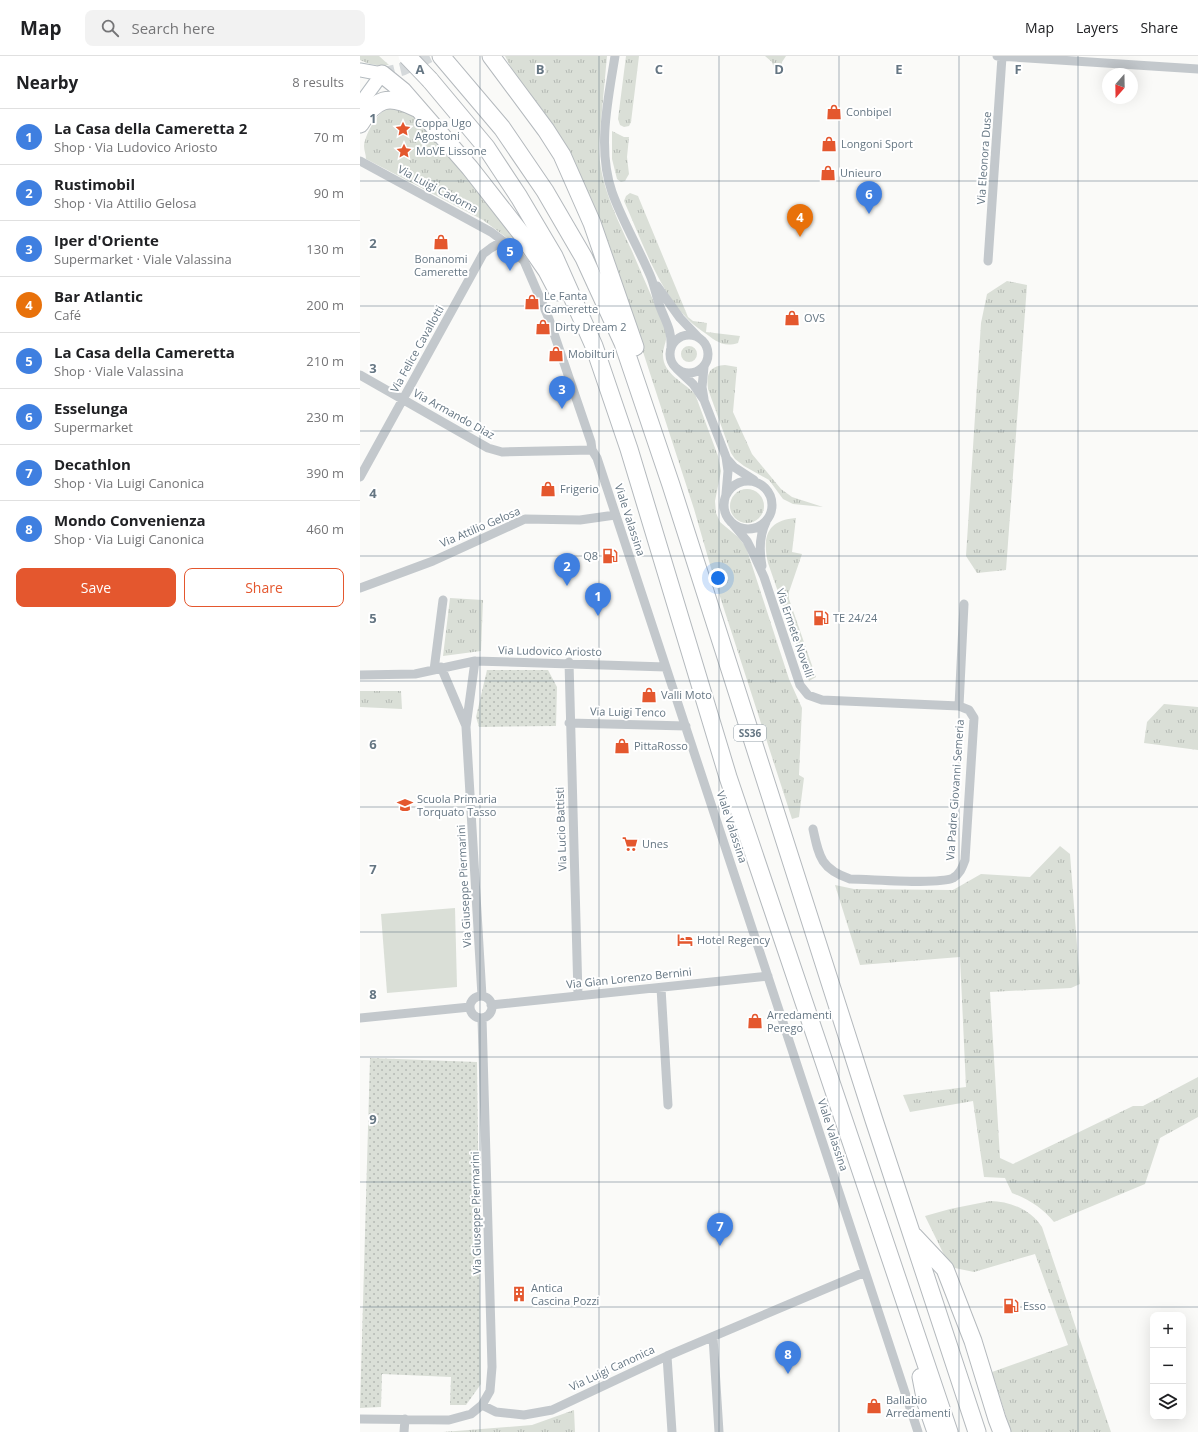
<!DOCTYPE html>
<html lang="en">
<head>
<meta charset="utf-8">
<style>
	body { margin:0; font-family:"Open Sans",sans-serif; background:#f2f2f2; color:#202124 }
	.controls { position:absolute; right:12px; bottom:12px; display:grid; overflow:hidden; border-radius:8px; box-shadow:0 4px 16px #0002 }
	.controls button { width:36px; height:36px; display:grid; place-items:center; padding:0; border:0; border-bottom:1px solid #e0e0e0; background:#fff; color:#202124; font:20px sans-serif }
	.compass { position:absolute; left:742px; top:12px; width:36px; height:36px; border-radius:50%; background:#fff; box-shadow:0 4px 16px #0002; rotate:200deg }
	.you { position:absolute; left:358px; top:522px; width:14px; height:14px; margin:-10px; border:3px solid #fff; border-radius:50%; background:#1a73e8; box-shadow:0 0 0 6px #1a73e833 }
	.badge { display:grid; place-items:center; width:26px; height:26px; border-radius:50%; background:#e4572e; color:#fff; font-size:13px; font-weight:700 }
	.pin { position:absolute; translate:-50% -33px; filter:drop-shadow(0 1px 2px #0008) }
	.pin::after { content:''; position:absolute; top:21px; width:14px; height:12px; background:inherit; clip-path:polygon(0 0,100% 0,50% 100%) }
	.list { margin:0; padding:0; list-style:none }
	h2 { display:flex; justify-content:space-between; align-items:center; height:52px; margin:0; padding:0 16px; font-size:17px }
	h2 small { font-size:13px; font-weight:400; color:#757577 }
	.list li { display:grid; grid-template-columns:26px 1fr auto; gap:12px; align-items:center; box-sizing:border-box; height:56px; padding:0 16px; border-top:1px solid #e0e0e0 }
	.list b { display:block; font-size:15px; white-space:nowrap }
	.list p { margin:0; font-size:13px; white-space:nowrap; color:#757577 }
	.list em { font-size:13px; font-style:normal; color:#757577 }
	.actions { display:flex; gap:8px; padding:12px 16px }
	.actions a { flex:1; padding:9px 0; border:1px solid #e4572e; border-radius:8px; text-align:center; font-size:14px; color:#e4572e }
	.actions .main { background:#e4572e; color:#fff }
	.icon { flex:none; width:22px; height:22px; fill:none; stroke:currentColor; stroke-width:2; stroke-linecap:round; stroke-linejoin:round }
	.map { position:relative; flex:none; width:838px; height:1376px; overflow:hidden }
	header { display:flex; align-items:center; gap:24px; box-sizing:border-box; height:56px; padding:0 20px; background:#fff; border-bottom:1px solid #e0e0e0 }
	header strong { font-size:19px }
	nav { display:flex; gap:22px; margin-inline-start:auto; font-size:14px }
	.search { width:280px; height:36px; background:#f2f2f2; display:flex; align-items:center; gap:10px; box-sizing:border-box; padding:0 14px; border-radius:8px; color:#757577; font-size:15px }
	main { display:flex }
	aside { flex:1; background:#fff }
	.map>svg:first-child { display:block }
	.grass { fill:url(#grass-tufts) }
	.park { fill:url(#park-dots) }
	.garden { fill:#dadfd7 }
	.lines { fill:none; stroke-linecap:round; stroke-linejoin:round }
	.secondary-tunnel { stroke:#d5d9db; stroke-width:13; stroke-dasharray:13 6; stroke-linecap:butt }
	.secondary-casing { stroke:#b3babf; stroke-width:15 }
	.highway-casing { stroke:#b4b9bd; stroke-width:19 }
	.street { stroke:#c3c8cc; stroke-width:9 }
	.secondary { stroke:#fff; stroke-width:13 }
	.highway { stroke:#fff; stroke-width:17 }
	.highway-bridge-casing { stroke:#b4b9bd; stroke-width:19; stroke-linecap:butt }
	.highway-bridge { stroke:#fff; stroke-width:17 }
	.grid { fill:none; stroke:#657683; stroke-width:1; stroke-opacity:0.55 }
	.labels { text-anchor:middle; stroke-width:4; stroke-linejoin:round; paint-order:stroke }
	.shield { fill:#fff; stroke:#939fa8; stroke-width:1 }
	.shield-label { font-size:10px; font-weight:bold; fill:#657683 }
	.poi-label { font-size:11px; fill:#657683; stroke:#fff; text-anchor:start }
	.street-label { font-size:11px; fill:#657683; stroke:#fff }
	.grid-label { font-size:13px; text-anchor:middle; font-weight:bold; fill:#657683; stroke:#fff; stroke-width:4; stroke-linejoin:round; paint-order:stroke }
</style>
</head>
<body>
<header>
<strong>Map</strong>
<div class="search"><svg class="icon" aria-label="search" viewBox="0 0 24 24"><circle cx="10" cy="10" r="6"/><path d="M15 15l6 6"/></svg>Search here</div>
<nav><a>Map</a><a>Layers</a><a>Share</a></nav>
</header>
<main>
<aside>
<h2>Nearby<small>8 results</small></h2>
<ul class="list">
<li><span class="badge" style="background:#3f7fe0">1</span><div><b>La Casa della Cameretta 2</b><p>Shop · Via Ludovico Ariosto</p></div><em>70 m</em></li>
<li><span class="badge" style="background:#3f7fe0">2</span><div><b>Rustimobil</b><p>Shop · Via Attilio Gelosa</p></div><em>90 m</em></li>
<li><span class="badge" style="background:#3f7fe0">3</span><div><b>Iper d'Oriente</b><p>Supermarket · Viale Valassina</p></div><em>130 m</em></li>
<li><span class="badge" style="background:#e8710a">4</span><div><b>Bar Atlantic</b><p>Café</p></div><em>200 m</em></li>
<li><span class="badge" style="background:#3f7fe0">5</span><div><b>La Casa della Cameretta</b><p>Shop · Viale Valassina</p></div><em>210 m</em></li>
<li><span class="badge" style="background:#3f7fe0">6</span><div><b>Esselunga</b><p>Supermarket</p></div><em>230 m</em></li>
<li><span class="badge" style="background:#3f7fe0">7</span><div><b>Decathlon</b><p>Shop · Via Luigi Canonica</p></div><em>390 m</em></li>
<li><span class="badge" style="background:#3f7fe0">8</span><div><b>Mondo Convenienza</b><p>Shop · Via Luigi Canonica</p></div><em>460 m</em></li>
</ul>
<div class="actions"><a class="main">Save</a><a>Share</a></div>
</aside>
<div class="map">
<svg width="838" height="1376" viewBox="0 0 838 1376">
	<defs>
		<pattern id="grass-tufts" width="24" height="20" patternUnits="userSpaceOnUse"><rect width="24" height="20" fill="#dadfd7"/><path d="M3 7l-1-3M5 7V3M7 7l1-3M15 17l-1-3M17 17v-4M19 17l1-3" fill="none" stroke="#b4b9b4"/></pattern>
		<pattern id="park-dots" width="8" height="8" patternUnits="userSpaceOnUse"><rect width="8" height="8" fill="#dadfd7"/><path d="M2 2h.1M6 6h.1" fill="none" stroke="#b4b9b4" stroke-width="1.8" stroke-linecap="round"/></pattern>
	</defs>
	<rect width="100%" height="100%" fill="#fafaf8"/>
	<!-- grass -->
	<path class="grass" d="M 0,0 L 19,0 L 29,9 C 19,10 10,9 0,4 Z
		M 145,0 L 247,0 L 239,87 C 238,125 256,160 272,195 C 283,221 295,248 306,274 C 308,284 303,290 303,299 C 303,318 324,326 335,338 L 358,400 L 361,415 L 355,445 L 356,457 L 360,466 L 378,481 L 386,491 L 429,623 L 442,652 L 439,719 L 444,722 L 439,761 L 432,763 L 353,519 L 334,453 L 261,228 Z
		M 266,0 L 279,0 L 271,66 L 269,70 L 264,71 L 260,69 L 258,63 Z
		M 405,0 L 426,0 L 422,6 L 421,20 L 416,19 L 412,6 Z
		M 26,50 L 36,50 L 55,60 L 96,106 L 155,181 L 147,182 L 123,164 L 6,103 C 6,99 4,94 4,90 C 5,79 16,59 25,54 Z
		M 252,75 L 264,81 L 269,81 L 267,101 L 269,118 L 265,125 L 261,126 L 257,123 L 252,103 Z
		M 270,137 L 278,140 L 328,261 L 333,265 L 347,267 L 346,276 L 380,280 L 378,287 C 362,292 355,284 342,275 C 302,247 284,189 264,145 L 266,140 Z
		M 647,225 L 667,229 L 646,514 L 617,517 L 606,500 L 621,267 L 627,238 Z
		M321 298a8 8 0 1 1 16 0a8 8 0 1 1-16 0Z
		M 365,309 L 377,311 L 373,356 L 392,398 L 421,433 L 432,441 L 463,451 L 433,448 L 423,443 L 409,424 L 384,410 L 375,403 L 371,397 L 348,333 C 346,318 349,310 365,309 Z
		M370 450a17 17 0 1 1 34 0a17 17 0 1 1-34 0Z
		M 436,462 L 432,496 L 442,498 L 429,536 L 429,543 L 456,621 L 449,625 L 408,507 C 402,481 407,464 436,462 Z
		M 90,542 L 123,544 L 121,595 L 83,600 Z
		M 0,635 L 41,635 L 42,653 L 0,651 Z
		M 804,648 L 838,651 L 838,694 L 784,687 L 787,666 Z
		M 700,790 L 710,798 L 720,928 L 711,932 L 630,936 L 640,1102 L 653,1108 L 773,1050 L 783,1050 L 838,1021 L 838,1061 L 800,1082 L 785,1128 L 694,1166 C 682,1152 670,1144 652,1137 L 645,1122 L 624,1121 L 613,1045 L 550,1056 L 543,1039 L 606,1031 L 600,901 L 500,909 L 475,829 L 494,833 L 593,834 L 621,818 L 670,821 Z
		M 630,1145 C 650,1145 671,1154 682,1171 L 751,1376 L 651,1376 L 632,1316 L 708,1289 L 675,1198 L 614,1216 L 590,1211 L 565,1160 L 590,1153 Z
		M 214,1354 L 215,1376 L 83,1376 L 172,1369 Z"/>
	<!-- park -->
	<path class="park" d="M 127,614 L 188,614 L 197,631 L 196,670 L 119,671 L 116,661 Z
		M 10,1002 L 117,1006 L 121,1328 L 106,1349 L 90,1349 L 91,1321 L 22,1318 L 21,1351 L 0,1352 Z"/>
	<!-- garden -->
	<path class="garden" d="M 95,852 L 97,931 L 27,937 L 21,858 Z"/>
	<g class="lines">
		<!-- secondary-tunnel -->
		<path class="secondary-tunnel" d="M 22,18 L 43,13 L 70,0"/>
		<defs>
			<path id="secondary" d="M 0,14 L 22,18
				M 0,60 L 6,40 L 22,18"/>
			<path id="highway" d="M 81,0 L 142,72 L 185,135 L 224,202 L 263,287 L 311,429 L 514,1064 L 617,1376
				M 131,0 L 186,74 L 202,99 L 232,167 L 275,291
				M 22,18 L 43,35 L 110,112 L 160,176 L 187,215 L 198,236
				M 70,24 L 126,91 L 159,141 L 194,200 L 234,290 L 269,393 L 368,721 L 589,1376
				M 0,68 C 16,42 28,38 56,52
				M 554,1180 L 585,1213 L 613,1285 L 637,1363 L 642,1376
				M 561,1321 L 566,1347 L 576,1376"/>
		</defs>
		<!-- secondary casing -->
		<use href="#secondary" class="secondary-casing"/>
		<!-- highway casing -->
		<use href="#highway" class="highway-casing"/>
		<!-- street -->
		<path class="street" d="M 255,0 C 248,44 237,93 252,136 C 262,164 278,191 290,219 C 294,228 296,239 299,248 C 305,265 312,273 311,291
			M 637,0 L 838,13
			M 0,105 L 131,176 L 143,185 L 164,205 L 189,263 L 231,386 L 232,394 L 237,402 L 558,1376
			M 628,205 L 642,1
			M 297,230 L 320,262 L 338,281
			M310 298a19 19 0 1 1 38 0a19 19 0 1 1-38 0Z
			M 317,313 L 333,328 L 344,344 L 366,401 L 368,415 L 366,438
			M 0,319 L 128,392 L 142,396 L 232,394
			M 344,343 L 342,331 L 344,311
			M 366,402 L 374,411 L 394,424
			M 0,421 L 123,198 L 131,192 L 143,185
			M364 449a24 24 0 1 1 48 0a24 24 0 1 1-48 0Z
			M 368,462 L 387,485 L 394,499 L 404,521 L 440,629 L 448,639 L 462,644 L 599,650 L 609,654 L 614,662 L 605,804 C 602,812 600,818 593,822 C 578,829 511,823 490,823 C 461,813 459,801 453,773
			M 402,510 C 399,494 399,480 406,466
			M 0,532 L 73,505 L 165,463 L 220,464 L 255,459
			M 115,605 L 106,671 L 122,940
			M 209,606 L 218,939
			M 81,611 L 106,670
			M 74,614 L 83,544
			M 0,619 L 55,618 L 115,605 L 306,611
			M 599,650 L 604,548
			M 209,667 L 326,670
			M 301,932 L 308,1049
			M110 951a11 11 0 1 1 22 0a11 11 0 1 1-22 0Z
			M 131,949 L 408,920
			M 0,962 L 110,951
			M 353,1281 L 359,1376
			M 307,1300 L 312,1376
			M 122,1349 L 136,1356 L 164,1359 L 192,1354 L 307,1300 L 505,1216
			M 0,1363 L 89,1364 L 111,1358 L 122,1349 L 130,1335 L 132,1311 L 122,962
			M 44,1376 L 45,1363"/>
		<!-- secondary -->
		<use href="#secondary" class="secondary"/>
		<!-- highway -->
		<use href="#highway" class="highway"/>
		<defs>
			<path id="highway-bridge" d="M 47,0 L 70,24"/>
		</defs>
		<!-- highway-bridge casing -->
		<use href="#highway-bridge" class="highway-bridge-casing"/>
		<!-- highway-bridge -->
		<use href="#highway-bridge" class="highway-bridge"/>
	</g>
	<!-- grid -->
	<path class="grid" d="M 120,0 L 120,1376M 239,0 L 239,1376M 359,0 L 359,1376M 479,0 L 479,1376M 599,0 L 599,1376M 718,0 L 718,1376M 0,125 L 838,125M 0,250 L 838,250M 0,375 L 838,375M 0,500 L 838,500M 0,625 L 838,625M 0,751 L 838,751M 0,876 L 838,876M 0,1001 L 838,1001M 0,1126 L 838,1126M 0,1251 L 838,1251"/>
	<!-- icons -->
	<defs>
		<symbol id="shop-bare" viewBox="-9 -9 18 18"><path d="M-5-2.5h2.3a2.7 3.5 0 0 1 5.4 0H5L5.5 6h-11ZM-1.5-2.5h3a1.5 2.3 0 0 0-3 0Z" fill="#e4572e" stroke="#fff" stroke-width="2.5" paint-order="stroke"/></symbol>
		<symbol id="sight-bare" viewBox="-9 -9 18 18"><path d="M0-6L1.8-2.2L6-1.7L2.9 1.2L3.7 5.4L0 3.3L-3.7 5.4L-2.9 1.2L-6-1.7L-1.8-2.2Z" fill="#e4572e" stroke="#fff" stroke-width="2.5" paint-order="stroke"/></symbol>
		<symbol id="fuel-bare" viewBox="-9 -9 18 18"><path d="M-5.5-6h7V0h2V4h1.3V-2.5L3-4.5l.8-.8L6-3V5H2.5V1h-1V6h-7ZM-4.2-4.7v3.2H.2V-4.7Z" fill="#e4572e" stroke="#fff" stroke-width="2.5" paint-order="stroke"/></symbol>
		<symbol id="school-bare" viewBox="-9 -9 18 18"><path d="M0-5L7-2L0 1L-7-2ZM-4 1L0 2.5L4 1V4Q0 6-4 4Z" fill="#e4572e" stroke="#fff" stroke-width="2.5" paint-order="stroke"/></symbol>
		<symbol id="supermarket-bare" viewBox="-9 -9 18 18"><path d="M-6-5.5h2.5l.6 2H6L4.5 2H-2.5L-4.4-4H-6ZM-1.5 3.2a1.3 1.3 0 1 0 .1 0ZM3 3.2a1.3 1.3 0 1 0 .1 0Z" fill="#e4572e" stroke="#fff" stroke-width="2.5" paint-order="stroke"/></symbol>
		<symbol id="hotel-bare" viewBox="-9 -9 18 18"><path d="M-6-4.5h1.5V1H6V5H4.5V3h-9V5H-6ZM-4 0a1.8 1.8 0 1 1 3.6 0ZM.5 0V-2.5h3Q6-2.5 6 0Z" fill="#e4572e" stroke="#fff" stroke-width="2.5" paint-order="stroke"/></symbol>
		<symbol id="building-bare" viewBox="-9 -9 18 18"><path d="M-4-6H4V6H1V3H-1V6H-4ZM-2.5-4.3h1.7v1.8h-1.7ZM.8-4.3h1.7v1.8H.8ZM-2.5-1h1.7V.8h-1.7ZM.8-1h1.7V.8H.8Z" fill="#e4572e" stroke="#fff" stroke-width="2.5" paint-order="stroke"/></symbol>
	</defs>
	<g fill-rule="evenodd">
		<use href="#shop-bare" x="463" y="45" width="22" height="22"/>
		<use href="#sight-bare" x="32" y="62" width="22" height="22"/>
		<use href="#shop-bare" x="458" y="77" width="22" height="22"/>
		<use href="#sight-bare" x="33" y="84" width="22" height="22"/>
		<use href="#shop-bare" x="457" y="106" width="22" height="22"/>
		<use href="#shop-bare" x="70" y="175" width="22" height="22"/>
		<use href="#shop-bare" x="161" y="235" width="22" height="22"/>
		<use href="#shop-bare" x="421" y="251" width="22" height="22"/>
		<use href="#shop-bare" x="172" y="260" width="22" height="22"/>
		<use href="#shop-bare" x="185" y="287" width="22" height="22"/>
		<use href="#shop-bare" x="177" y="422" width="22" height="22"/>
		<use href="#fuel-bare" x="239" y="489" width="22" height="22"/>
		<use href="#fuel-bare" x="450" y="551" width="22" height="22"/>
		<use href="#shop-bare" x="278" y="628" width="22" height="22"/>
		<use href="#shop-bare" x="251" y="679" width="22" height="22"/>
		<use href="#school-bare" x="34" y="738" width="22" height="22"/>
		<use href="#supermarket-bare" x="259" y="777" width="22" height="22"/>
		<use href="#hotel-bare" x="314" y="873" width="22" height="22"/>
		<use href="#shop-bare" x="384" y="954" width="22" height="22"/>
		<use href="#building-bare" x="148" y="1227" width="22" height="22"/>
		<use href="#fuel-bare" x="640" y="1239" width="22" height="22"/>
		<use href="#shop-bare" x="503" y="1339" width="22" height="22"/>
	</g>
	<g class="labels">
		<!-- shield labels -->
		<rect class="shield" x="374" y="669" width="32" height="16" rx="3"/>
		<g class="shield-label">
			<text x="390" y="681">SS36</text>
		</g>
		<!-- poi labels -->
		<g class="poi-label">
			<text x="486" y="60">Conbipel</text>
			<text x="55" y="71">Coppa Ugo<tspan x="55" dy="13">Agostoni</tspan></text>
			<text x="481" y="92">Longoni Sport</text>
			<text x="56" y="99">MoVE Lissone</text>
			<text x="480" y="121">Unieuro</text>
			<text x="81" y="207" text-anchor="middle">Bonanomi<tspan x="81" dy="13">Camerette</tspan></text>
			<text x="184" y="244">Le Fanta<tspan x="184" dy="13">Camerette</tspan></text>
			<text x="444" y="266">OVS</text>
			<text x="195" y="275">Dirty Dream 2</text>
			<text x="208" y="302">Mobilturi</text>
			<text x="200" y="437">Frigerio</text>
			<text x="238" y="504" text-anchor="end">Q8</text>
			<text x="473" y="566">TE 24/24</text>
			<text x="301" y="643">Valli Moto</text>
			<text x="274" y="694">PittaRosso</text>
			<text x="57" y="747">Scuola Primaria<tspan x="57" dy="13">Torquato Tasso</tspan></text>
			<text x="282" y="792">Unes</text>
			<text x="337" y="888">Hotel Regency</text>
			<text x="407" y="963">Arredamenti<tspan x="407" dy="13">Perego</tspan></text>
			<text x="171" y="1236">Antica<tspan x="171" dy="13">Cascina Pozzi</tspan></text>
			<text x="663" y="1254">Esso</text>
			<text x="526" y="1348">Ballabio<tspan x="526" dy="13">Arredamenti</tspan></text>
		</g>
		<!-- street labels -->
		<g class="street-label">
			<text transform="translate(624 102) rotate(-86)" y="4">Via Eleonora Duse</text>
			<text transform="translate(78 133) rotate(28)" y="4">Via Luigi Cadorna</text>
			<text transform="translate(57 293) rotate(-61)" y="4">Via Felice Cavallotti</text>
			<text transform="translate(94 358) rotate(29)" y="4">Via Armando Diaz</text>
			<text transform="translate(270 464) rotate(72)" y="4">Viale Valassina</text>
			<text transform="translate(120 471) rotate(-23)" y="4">Via Attilio Gelosa</text>
			<text transform="translate(435 577) rotate(71)" y="4">Via Ermete Novelli</text>
			<text transform="translate(190 595) rotate(1)" y="4">Via Ludovico Ariosto</text>
			<text transform="translate(268 656) rotate(1)" y="4">Via Luigi Tenco</text>
			<text transform="translate(595 734) rotate(-86)" y="4">Via Padre Giovanni Semeria</text>
			<text transform="translate(372 771) rotate(72)" y="4">Viale Valassina</text>
			<text transform="translate(201 773) rotate(-92)" y="4">Via Lucio Battisti</text>
			<text transform="translate(104 830) rotate(-93)" y="4">Via Giuseppe Piermarini</text>
			<text transform="translate(269 922) rotate(-6)" y="4">Via Gian Lorenzo Bernini</text>
			<text transform="translate(473 1079) rotate(72)" y="4">Viale Valassina</text>
			<text transform="translate(116 1157) rotate(-91)" y="4">Via Giuseppe Piermarini</text>
			<text transform="translate(252 1312) rotate(-25)" y="4">Via Luigi Canonica</text>
		</g>
	</g>
	<g class="grid-label">
		<text x="60" y="18">A</text>
		<text x="180" y="18">B</text>
		<text x="299" y="18">C</text>
		<text x="419" y="18">D</text>
		<text x="539" y="18">E</text>
		<text x="658" y="18">F</text>
		<text x="13" y="67">1</text>
		<text x="13" y="192">2</text>
		<text x="13" y="317">3</text>
		<text x="13" y="442">4</text>
		<text x="13" y="567">5</text>
		<text x="13" y="693">6</text>
		<text x="13" y="818">7</text>
		<text x="13" y="943">8</text>
		<text x="13" y="1068">9</text>
	</g>
</svg>
<div class="controls">
<button>+</button>
<button>−</button>
<button><svg class="icon" aria-label="layers" viewBox="0 0 24 24"><path d="M12 4l9 5-9 5-9-5zM3 14l9 5 9-5"/></svg></button>
</div>
<svg class="compass" viewBox="-18 -18 36 36"><path d="M0-13l5 13h-10z" fill="#e53935"/><path d="M0 13l5-13h-10z" fill="#757577"/></svg>
<div class="you"></div>
<div class="pin badge" style="left:238px;top:560px;background:#3f7fe0">1</div>
<div class="pin badge" style="left:207px;top:530px;background:#3f7fe0">2</div>
<div class="pin badge" style="left:202px;top:353px;background:#3f7fe0">3</div>
<div class="pin badge" style="left:440px;top:181px;background:#e8710a">4</div>
<div class="pin badge" style="left:150px;top:215px;background:#3f7fe0">5</div>
<div class="pin badge" style="left:509px;top:158px;background:#3f7fe0">6</div>
<div class="pin badge" style="left:360px;top:1190px;background:#3f7fe0">7</div>
<div class="pin badge" style="left:428px;top:1318px;background:#3f7fe0">8</div>
</div>
</main>
</body>
</html>
